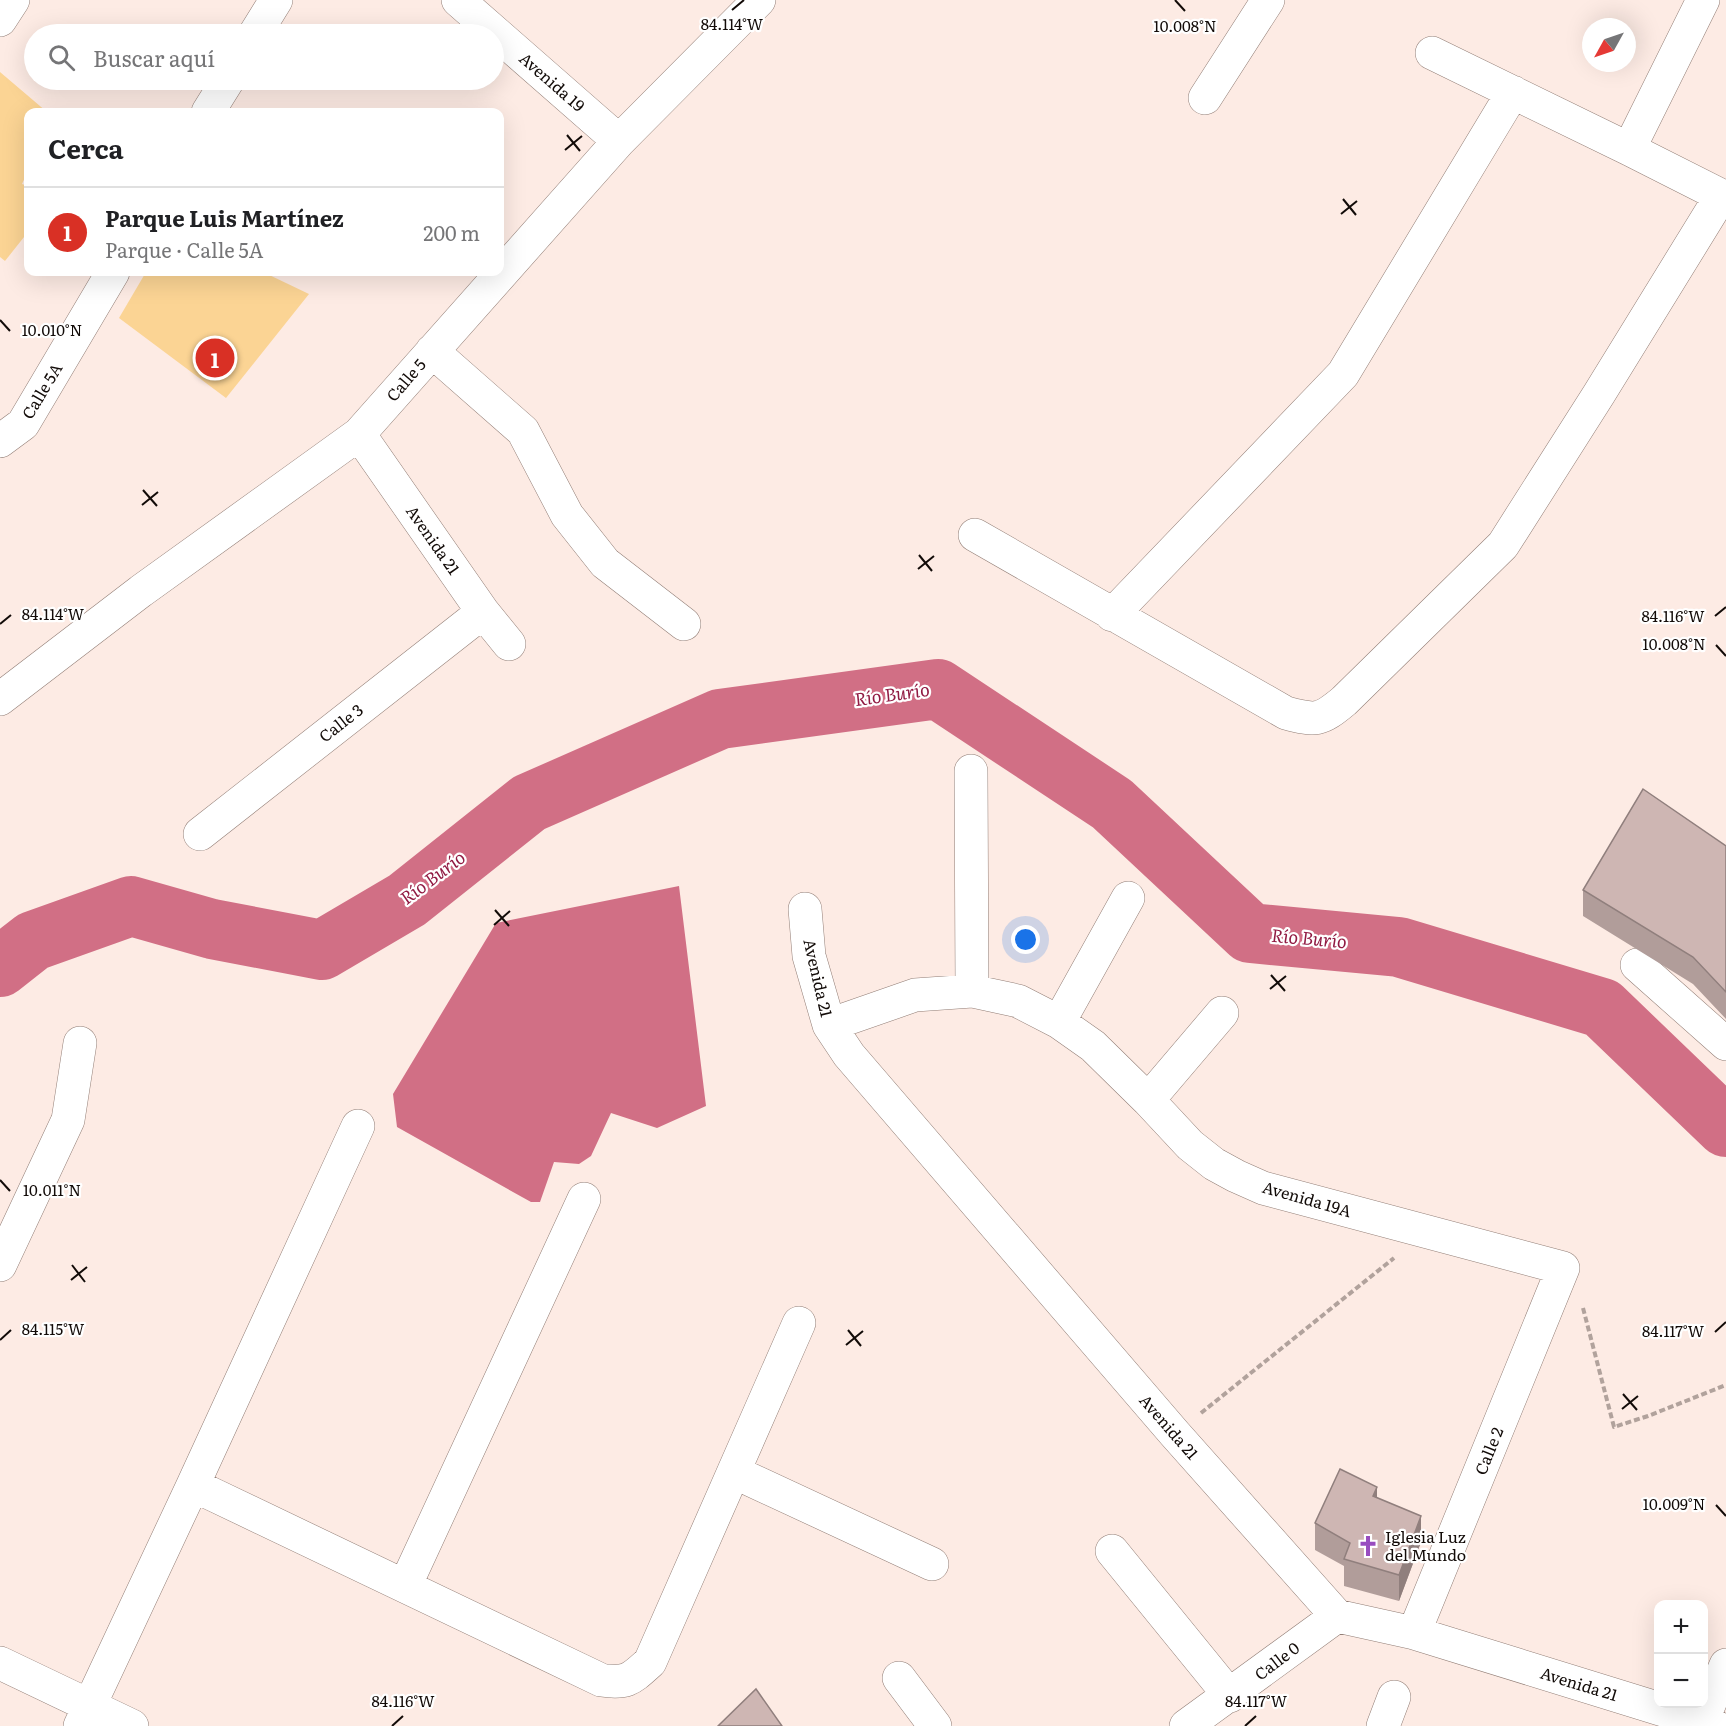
<!DOCTYPE html>
<html lang="es">
<head>
<meta charset="utf-8">
<style>
	body { margin:0; font-family:Literata,serif; background:#f6f6f6; color:#202124 }
	.controls { position:absolute; right:18px; bottom:18px; display:grid; overflow:hidden; border-radius:12px; box-shadow:0 6px 24px #0002 }
	.controls button { width:54px; height:54px; display:grid; place-items:center; padding:0; border:0; border-bottom:2px solid #e0e0e0; background:#fff; color:#202124; font:30px sans-serif }
	.compass { position:absolute; left:1582px; top:18px; width:54px; height:54px; border-radius:50%; background:#fff; box-shadow:0 6px 24px #0002; rotate:230deg }
	.you { position:absolute; left:1026px; top:940px; width:21px; height:21px; margin:-15px; border:4px solid #fff; border-radius:50%; background:#1a73e8; box-shadow:0 0 0 9px #1a73e833 }
	.badge { display:grid; place-items:center; width:39px; height:39px; border-radius:50%; background:#d93025; color:#fff; font-size:20px; font-weight:700 }
	.pin { position:absolute; translate:-50% -50%; border:3px solid #fff; box-shadow:0 2px 6px #0006 }
	.list { margin:0; padding:0; list-style:none }
	h2 { display:flex; justify-content:space-between; align-items:center; height:78px; margin:0; padding:0 24px; font-size:26px }
	h2 small { font-size:20px; font-weight:400; color:#757577 }
	.list li { display:grid; grid-template-columns:39px 1fr auto; gap:18px; align-items:center; box-sizing:border-box; height:90px; padding:0 24px; border-top:2px solid #e0e0e0 }
	.list b { display:block; font-size:22px; white-space:nowrap }
	.list p { margin:0; font-size:20px; white-space:nowrap; color:#757577 }
	.list em { font-size:20px; font-style:normal; color:#757577 }
	.icon { flex:none; width:33px; height:33px; fill:none; stroke:currentColor; stroke-width:2; stroke-linecap:round; stroke-linejoin:round }
	.map { position:relative; flex:none; width:1726px; height:1726px; overflow:hidden }
	.search { position:absolute; background:#fff; box-shadow:0 6px 24px #0002; left:24px; top:24px; width:480px; height:66px; display:flex; align-items:center; gap:15px; box-sizing:border-box; padding:0 21px; border-radius:33px; color:#757577; font-size:22px }
	.panel { position:absolute; background:#fff; box-shadow:0 6px 24px #0002; left:24px; top:108px; width:480px; height:168px; border-radius:12px }
	.map>svg:first-child { display:block }
	.green { fill:#fbd494 }
	.water { fill:#d16f85 }
	.lines { fill:none; stroke-linecap:round; stroke-linejoin:round }
	.river { stroke:#d16f85; stroke-width:60 }
	.minor-casing { stroke:#927e76; stroke-width:34 }
	.path { stroke:#b1a29c; stroke-width:4; stroke-dasharray:6 3; stroke-linecap:butt }
	.minor { stroke:#fff; stroke-width:33 }
	.wall { fill:#b19d9a }
	.shaded-wall { fill:#907f7d }
	.building { fill:#ceb6b3; stroke:#907f7d; stroke-width:1.5 }
	.ticks { fill:none; stroke:#120b08; stroke-width:2 }
	.labels { text-anchor:middle; stroke-width:4.5; stroke-linejoin:round; paint-order:stroke }
	.street-label { font-size:16px; fill:#120b08; stroke:#fff }
	.poi-label { font-size:16px; fill:#120b08; stroke:#fff; text-anchor:start }
	.water-label { font-size:18px; font-style:italic; fill:#911b43; stroke:#fff }
	.ticks-label { font-size:15px; text-anchor:middle; fill:#120b08; stroke:#fff; stroke-width:4.5; stroke-linejoin:round; paint-order:stroke }
</style>
</head>
<body>
<div class="map">
<svg width="1726" height="1726" viewBox="0 0 1726 1726">
	<rect width="100%" height="100%" fill="#fdebe4"/>
	<!-- green -->
	<path class="green" d="M 0,72 L 47,112 L 28,112 L 28,171 L 22,184 L 28,186 L 28,232 L 5,261 L 0,257 Z
		M 146,272 L 263,272 L 309,294 L 226,398 L 119,318 Z"/>
	<!-- water -->
	<path class="water" d="M 679,886 L 706,1106 L 657,1128 L 611,1113 L 591,1156 L 579,1164 L 554,1162 L 540,1202 L 531,1202 L 397,1127 L 393,1094 L 496,923 Z"/>
	<g class="lines">
		<!-- river -->
		<path class="river" d="M 0,967 L 33,941 L 131,906 L 212,929 L 322,950 L 407,900 L 529,803 L 720,719 L 938,689 L 1112,804 L 1250,933 L 1399,947 L 1602,1008 L 1726,1127"/>
		<defs>
			<path id="minor" d="M 458,0 L 619,141
				M 0,20 L 13,0
				M 255,34 L 276,0
				M 1432,53 L 1629,149 L 1726,198
				M 1205,98 L 1268,0
				M 208,112 L 228,80
				M 1629,149 L 1703,0
				M 432,351 L 523,431 L 567,515 L 605,563 L 684,624
				M 359,434 L 483,612 L 509,644
				M 0,441 L 23,424 L 113,272
				M 975,535 L 1286,713 C 1316,721 1320,721 1344,701 L 1503,545 L 1599,394 L 1721,196
				M 1112,615 L 1343,374 L 1513,92
				M 0,699 L 141,591 L 359,434 L 619,141 L 759,0
				M 971,771 L 972,991
				M 200,834 L 483,612
				M 805,909 L 809,956 L 829,1025 L 849,1055 L 1175,1434 L 1337,1616 L 1414,1633 L 1715,1726
				M 1637,965 L 1726,1044
				M 1059,1022 L 1128,898
				M 829,1025 L 915,995 L 972,991 L 1018,1001 L 1059,1022 L 1093,1046 L 1148,1100 L 1190,1145 L 1214,1164 L 1236,1176 L 1263,1188 L 1563,1268 L 1414,1633
				M 1148,1100 L 1222,1013
				M 0,1265 L 68,1120 L 80,1043
				M 734,1472 L 932,1564
				M 193,1485 L 601,1680 C 628,1684 631,1679 650,1662 L 799,1323
				M 1112,1551 L 1230,1696
				M 405,1586 L 584,1199
				M 0,1663 L 132,1726
				M 899,1678 L 935,1726
				M 80,1726 L 193,1485 L 358,1126
				M 1186,1726 L 1337,1616
				M 1383,1726 L 1394,1697
				M 1700,1726 L 1726,1665"/>
		</defs>
		<!-- minor casing -->
		<use href="#minor" class="minor-casing"/>
		<!-- path -->
		<path class="path" d="M 1583,1308 L 1614,1427 L 1648,1416 L 1726,1385
			M 1201,1413 L 1394,1258"/>
		<!-- minor -->
		<use href="#minor" class="minor"/>
	</g>
	<!-- wall -->
	<path class="wall" d="M 1726,846 L 1726,1019 L 1693,984 L 1583,916 L 1583,890 Z
		M 1377,1497 L 1421,1542 L 1399,1601 L 1344,1586 L 1344,1566 L 1315,1550 L 1315,1523 Z"/>
	<!-- shaded-wall -->
	<path class="shaded-wall" d="M 1377,1487 L 1377,1514 L 1373,1496 Z
		M 1421,1516 L 1421,1542 L 1399,1601 L 1399,1575 Z"/>
	<!-- building -->
	<path class="building" d="M 1643,789 L 1726,846 L 1726,992 L 1693,957 L 1583,890 Z
		M 1340,1469 L 1377,1487 L 1373,1496 L 1421,1516 L 1399,1575 L 1344,1559 L 1350,1543 L 1315,1523 Z
		M 756,1689 L 782,1726 L 718,1726 Z"/>
	<!-- ticks -->
	<path class="ticks" d="M 1175,0 L 1185,11M 732,10 L 744,0M 567,135 L 580,151M 565,150 L 582,136M 1343,199 L 1356,215M 1341,214 L 1357,201M 0,320 L 10,331M 143,490 L 157,506M 142,505 L 158,492M 919,555 L 932,571M 918,569 L 934,556M 1715,616 L 1726,607M 0,624 L 11,615M 1716,645 L 1726,656M 495,910 L 509,926M 494,925 L 510,911M 1271,975 L 1285,991M 1270,989 L 1286,976M 0,1180 L 10,1191M 72,1265 L 85,1282M 71,1280 L 87,1267M 848,1330 L 861,1346M 1715,1332 L 1726,1322M 0,1340 L 11,1330M 846,1345 L 863,1331M 1623,1394 L 1637,1410M 1622,1409 L 1638,1396M 1716,1505 L 1726,1516M 392,1726 L 403,1716M 1245,1726 L 1256,1716"/>
	<!-- icons -->
	<defs>
		<symbol id="church-bare" viewBox="-9 -9 18 18"><path d="M-1.2-6h2.4v3.5h3.3v2.4h-3.3V6h-2.4V-.1h-3.3v-2.4h3.3Z" fill="#984dc0" stroke="#fff" stroke-width="2.5" paint-order="stroke"/></symbol>
	</defs>
	<g fill-rule="evenodd">
		<use href="#church-bare" x="1353" y="1531" width="30" height="30"/>
	</g>
	<g class="labels">
		<!-- street labels -->
		<g class="street-label">
			<text transform="translate(552 82) rotate(41)" y="6">Avenida 19</text>
			<text transform="translate(406 380) rotate(-49)" y="6">Calle 5</text>
			<text transform="translate(42 391) rotate(-59)" y="6">Calle 5A</text>
			<text transform="translate(433 540) rotate(55)" y="6">Avenida 21</text>
			<text transform="translate(341 723) rotate(-38)" y="6">Calle 3</text>
			<text transform="translate(818 978) rotate(77)" y="6">Avenida 21</text>
			<text transform="translate(1307 1199) rotate(16)" y="6">Avenida 19A</text>
			<text transform="translate(1169 1427) rotate(49)" y="6">Avenida 21</text>
			<text transform="translate(1489 1451) rotate(-68)" y="6">Calle 2</text>
			<text transform="translate(1277 1661) rotate(-37)" y="6">Calle 0</text>
			<text transform="translate(1579 1684) rotate(17)" y="6">Avenida 21</text>
		</g>
		<!-- poi labels -->
		<g class="poi-label">
			<text x="1385" y="1543">Iglesia Luz<tspan x="1385" dy="18">del Mundo</tspan></text>
		</g>
		<!-- water labels -->
		<g class="water-label">
			<text transform="translate(892 695) rotate(-8)" y="6">Río Burío</text>
			<text transform="translate(433 878) rotate(-37)" y="6">Río Burío</text>
			<text transform="translate(1309 939) rotate(5)" y="6">Río Burío</text>
		</g>
	</g>
	<g class="ticks-label">
		<text x="732" y="30">84.114°W</text>
		<text x="1185" y="32">10.008°N</text>
		<text x="52" y="336">10.010°N</text>
		<text x="53" y="620">84.114°W</text>
		<text x="1673" y="622">84.116°W</text>
		<text x="1674" y="650">10.008°N</text>
		<text x="52" y="1196">10.011°N</text>
		<text x="53" y="1335">84.115°W</text>
		<text x="1673" y="1337">84.117°W</text>
		<text x="1674" y="1510">10.009°N</text>
		<text x="403" y="1707">84.116°W</text>
		<text x="1256" y="1707">84.117°W</text>
	</g>
</svg>
<div class="controls">
<button>+</button>
<button>−</button>
</div>
<svg class="compass" viewBox="-18 -18 36 36"><path d="M0-13l5 13h-10z" fill="#e53935"/><path d="M0 13l5-13h-10z" fill="#757577"/></svg>
<div class="you"></div>
<div class="pin badge" style="left:215px;top:358px">1</div>
<div class="search"><svg class="icon" aria-label="search" viewBox="0 0 24 24"><circle cx="10" cy="10" r="6"/><path d="M15 15l6 6"/></svg>Buscar aquí</div>
<section class="panel">
<h2>Cerca<small></small></h2>
<ul class="list">
<li><span class="badge">1</span><div><b>Parque Luis Martínez</b><p>Parque · Calle 5A</p></div><em>200 m</em></li>
</ul>
</section>
</div>
</body>
</html>
